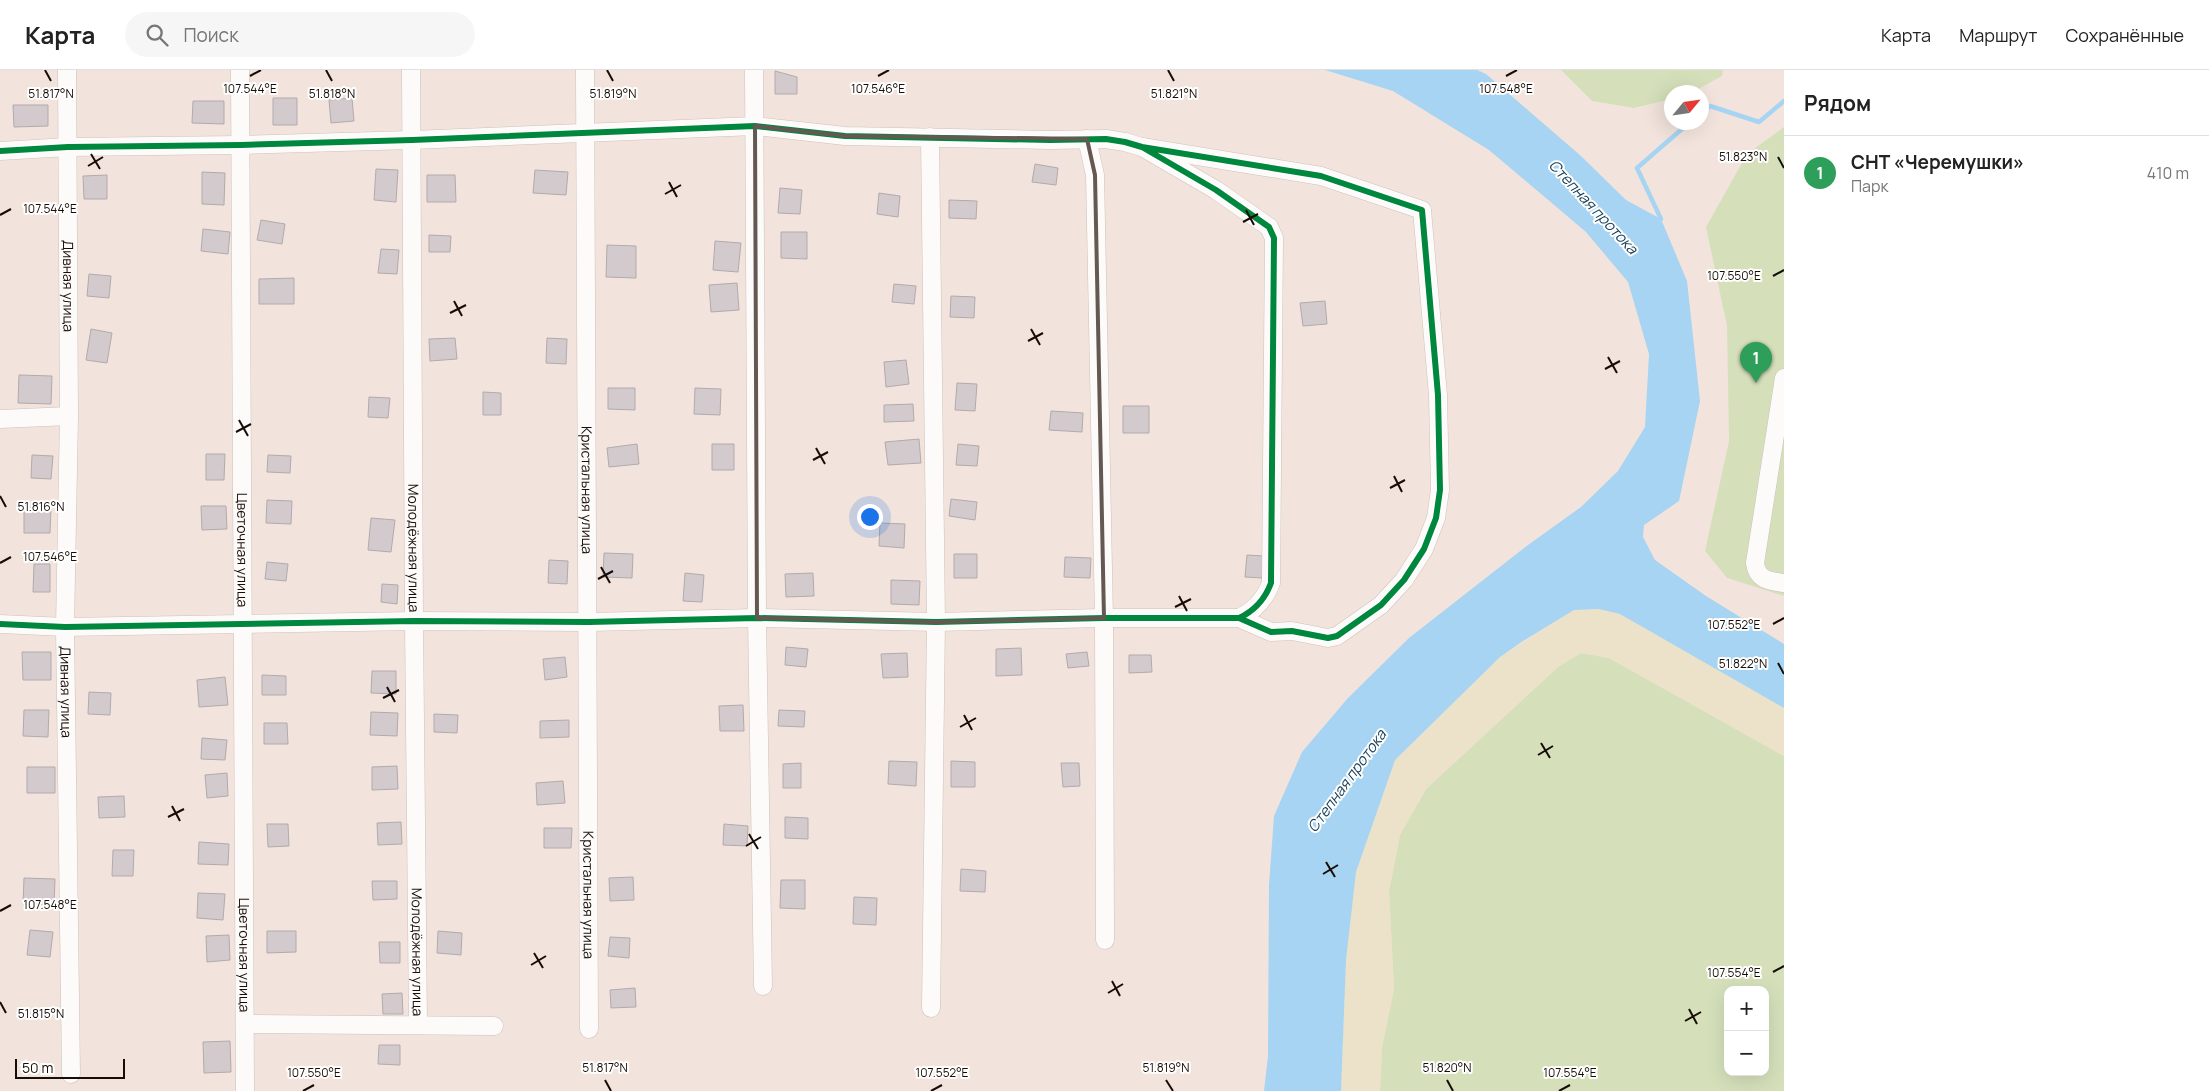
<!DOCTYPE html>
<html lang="ru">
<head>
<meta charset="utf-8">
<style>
	body { margin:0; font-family:Manrope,sans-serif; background:#f6f6f6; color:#222 }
	.controls { position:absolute; right:15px; bottom:15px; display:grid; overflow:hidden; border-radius:10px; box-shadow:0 5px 20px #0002 }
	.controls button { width:45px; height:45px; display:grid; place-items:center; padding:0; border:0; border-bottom:1px solid #e0e0e0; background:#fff; color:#222; font:25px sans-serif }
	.compass { position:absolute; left:1664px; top:15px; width:45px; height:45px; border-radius:50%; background:#fff; box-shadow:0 5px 20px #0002; rotate:61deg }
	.scale { position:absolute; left:15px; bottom:12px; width:110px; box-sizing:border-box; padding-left:5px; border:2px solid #170d07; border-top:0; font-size:14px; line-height:18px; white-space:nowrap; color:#170d07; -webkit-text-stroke:4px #fff; paint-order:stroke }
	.you { position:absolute; left:869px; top:446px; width:18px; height:18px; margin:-12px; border:4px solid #fff; border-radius:50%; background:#1a73e8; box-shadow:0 0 0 8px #1a73e833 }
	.badge { display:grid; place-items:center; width:32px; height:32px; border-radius:50%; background:#ea580c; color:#fff; font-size:16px; font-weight:700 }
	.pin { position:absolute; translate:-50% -41px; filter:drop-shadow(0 1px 2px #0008) }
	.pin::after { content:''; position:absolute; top:26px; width:18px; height:15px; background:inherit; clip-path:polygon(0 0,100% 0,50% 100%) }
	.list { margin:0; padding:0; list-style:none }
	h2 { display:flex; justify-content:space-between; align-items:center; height:65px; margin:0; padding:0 20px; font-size:21px }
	h2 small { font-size:16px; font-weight:400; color:#767676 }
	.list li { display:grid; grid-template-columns:32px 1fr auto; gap:15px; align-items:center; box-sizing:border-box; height:75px; padding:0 20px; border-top:1px solid #e0e0e0 }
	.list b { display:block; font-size:19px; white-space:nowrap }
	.list p { margin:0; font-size:16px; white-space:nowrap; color:#767676 }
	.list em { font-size:16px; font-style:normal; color:#767676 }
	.icon { flex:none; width:28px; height:28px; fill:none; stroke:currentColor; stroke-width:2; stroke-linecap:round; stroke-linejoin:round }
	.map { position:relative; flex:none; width:1784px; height:1021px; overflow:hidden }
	header { display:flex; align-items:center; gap:30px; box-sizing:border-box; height:70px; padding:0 25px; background:#fff; border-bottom:1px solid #e0e0e0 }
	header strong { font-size:24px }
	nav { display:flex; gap:28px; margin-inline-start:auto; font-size:18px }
	.search { width:350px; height:45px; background:#f6f6f6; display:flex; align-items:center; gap:12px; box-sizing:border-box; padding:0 18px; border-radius:28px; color:#767676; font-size:19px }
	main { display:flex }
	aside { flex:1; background:#fff }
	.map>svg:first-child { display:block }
	.green { fill:#d5e0bb; fill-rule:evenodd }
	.sand { fill:#ece1c9 }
	.water { fill:#a6d4f2 }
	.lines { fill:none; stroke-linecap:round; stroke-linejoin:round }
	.stream { stroke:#a6d4f2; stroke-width:4.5 }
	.building { fill:#d2cacd; stroke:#b2aaac }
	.minor-casing { stroke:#cdc1ba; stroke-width:19 }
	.minor { stroke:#fdfbfa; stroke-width:18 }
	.cycleway-casing { stroke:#fff; stroke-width:9 }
	.cycleway { stroke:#00873e; stroke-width:6 }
	.marked { fill:none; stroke:#645852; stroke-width:4; stroke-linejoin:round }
	.ticks { fill:none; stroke:#170d07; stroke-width:2 }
	.labels { text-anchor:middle; stroke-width:4; stroke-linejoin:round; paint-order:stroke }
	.street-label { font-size:14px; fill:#170d07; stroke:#fff }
	.water-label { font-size:15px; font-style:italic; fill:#1a4159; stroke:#fff }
	.ticks-label { font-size:12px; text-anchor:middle; fill:#170d07; stroke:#fff; stroke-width:4; stroke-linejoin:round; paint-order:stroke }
</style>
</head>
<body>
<header>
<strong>Карта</strong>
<div class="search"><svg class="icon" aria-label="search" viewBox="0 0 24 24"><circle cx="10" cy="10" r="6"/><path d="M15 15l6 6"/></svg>Поиск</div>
<nav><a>Карта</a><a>Маршрут</a><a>Сохранённые</a></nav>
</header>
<main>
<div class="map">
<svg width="1784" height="1021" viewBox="0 0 1784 1021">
	<rect width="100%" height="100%" fill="#f2e4dc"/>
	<!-- green -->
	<path class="green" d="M 1561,0 L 1723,0 L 1722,6 L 1693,22 L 1672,22 L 1671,29 L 1634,38 L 1592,31 Z
		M 1784,57 L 1784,526 L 1727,508 L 1705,481 L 1729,371 L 1727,256 L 1706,157 L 1747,84 Z
		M 1581,583 L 1609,588 L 1784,686 L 1784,1021 L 1380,1021 L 1382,977 L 1394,919 L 1389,821 L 1400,765 L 1426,719 L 1559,596 ZM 1728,920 L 1765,920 L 1765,1002 L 1728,1002 Z"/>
	<!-- sand -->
	<path class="sand" d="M 1599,539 L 1620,544 L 1784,638 L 1784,686 L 1609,588 L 1581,583 L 1559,596 L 1426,719 L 1400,765 L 1389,821 L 1394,919 L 1382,977 L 1380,1021 L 1341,1021 L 1346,890 L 1356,802 L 1395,690 L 1500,587 L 1574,540 Z"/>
	<!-- water -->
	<path class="water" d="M 1325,0 L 1477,0 L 1486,4 L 1581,86 L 1626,130 L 1661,149 L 1687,211 L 1700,331 L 1679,431 L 1644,455 L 1643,467 L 1655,490 L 1706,526 L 1784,574 L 1784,638 L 1620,544 L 1599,539 L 1574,540 L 1523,571 L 1500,587 L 1395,690 L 1356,802 L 1346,890 L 1341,1021 L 1264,1021 L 1268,986 L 1269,815 L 1274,746 L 1302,682 L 1348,628 L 1409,568 L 1528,475 L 1581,437 L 1618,401 L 1645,357 L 1649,284 L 1628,212 L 1586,162 L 1489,80 L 1393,21 Z"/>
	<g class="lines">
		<!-- stream -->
		<path class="stream" d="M 1702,43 L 1710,36 L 1759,52 L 1784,31
			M 1661,149 L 1637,98 L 1690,52"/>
	</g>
	<!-- building -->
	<path class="building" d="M 775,1 L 797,7 L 797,24 L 775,24 Z
		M 273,28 L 297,28 L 297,55 L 273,55 Z
		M 352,28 L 354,51 L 331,53 L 329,30 Z
		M 193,31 L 224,31 L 224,54 L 192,53 Z
		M 13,35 L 48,35 L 48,56 L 14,57 Z
		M 1035,94 L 1058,98 L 1056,115 L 1032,112 Z
		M 376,99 L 398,100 L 396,132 L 374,130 Z
		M 535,100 L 568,102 L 566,125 L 533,123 Z
		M 202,102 L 225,103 L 224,135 L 202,134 Z
		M 107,105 L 107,129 L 84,129 L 83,106 Z
		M 427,105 L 455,105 L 456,132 L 427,132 Z
		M 780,118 L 802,120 L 800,144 L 778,143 Z
		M 879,123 L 900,126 L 898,147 L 877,144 Z
		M 949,130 L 977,131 L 976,149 L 949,148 Z
		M 261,150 L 285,154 L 282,174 L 257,170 Z
		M 203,159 L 230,162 L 228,184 L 201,181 Z
		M 781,162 L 807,162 L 807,189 L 781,188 Z
		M 429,165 L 451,166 L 450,182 L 429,182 Z
		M 715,171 L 741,173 L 738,202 L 713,200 Z
		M 607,175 L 636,176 L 636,208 L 606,207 Z
		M 381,179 L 399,180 L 397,204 L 378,203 Z
		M 89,204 L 111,206 L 109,228 L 87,226 Z
		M 294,208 L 294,234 L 259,234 L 259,209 Z
		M 737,213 L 739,240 L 711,242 L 709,215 Z
		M 894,214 L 916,216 L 914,234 L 892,232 Z
		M 951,226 L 975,227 L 974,248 L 950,247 Z
		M 1325,231 L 1327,254 L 1303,256 L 1300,233 Z
		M 91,259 L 112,263 L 107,293 L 86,290 Z
		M 455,268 L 457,289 L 430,291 L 429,269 Z
		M 547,268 L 567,269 L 566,294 L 546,293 Z
		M 906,290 L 909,314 L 886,317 L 884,292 Z
		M 19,305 L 52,306 L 51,334 L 18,333 Z
		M 957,313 L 977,314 L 975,341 L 955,340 Z
		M 608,318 L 635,318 L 635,340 L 608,339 Z
		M 695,318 L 721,319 L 720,345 L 694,344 Z
		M 483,322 L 501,323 L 501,345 L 483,345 Z
		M 369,327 L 390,328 L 388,348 L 368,347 Z
		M 913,334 L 914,351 L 884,352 L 884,335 Z
		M 1123,336 L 1149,336 L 1149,363 L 1123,363 Z
		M 1051,341 L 1083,343 L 1082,362 L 1049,360 Z
		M 919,369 L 921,393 L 888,395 L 885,372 Z
		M 637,374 L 639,394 L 609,397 L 607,378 Z
		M 712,374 L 734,374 L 734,400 L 712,400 Z
		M 958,374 L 979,376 L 977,396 L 956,395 Z
		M 206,384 L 225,384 L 224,410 L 206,410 Z
		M 32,385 L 53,386 L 51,409 L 31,408 Z
		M 268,385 L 291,386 L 290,403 L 267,402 Z
		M 951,429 L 977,432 L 975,450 L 949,446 Z
		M 267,430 L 292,431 L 291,454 L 266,453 Z
		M 201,436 L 226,436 L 227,459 L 202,460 Z
		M 24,437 L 51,438 L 50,463 L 24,463 Z
		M 371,448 L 395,450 L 391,482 L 368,480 Z
		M 880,453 L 905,454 L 904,478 L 879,476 Z
		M 604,483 L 633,484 L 632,508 L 603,507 Z
		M 954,484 L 977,484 L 977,508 L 954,508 Z
		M 1247,485 L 1264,486 L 1262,508 L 1245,507 Z
		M 1065,487 L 1091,488 L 1090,508 L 1064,507 Z
		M 549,490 L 568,491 L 567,514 L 548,513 Z
		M 267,492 L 288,494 L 286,511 L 265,509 Z
		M 34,494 L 50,494 L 50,522 L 33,522 Z
		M 685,503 L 704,505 L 702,532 L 683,531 Z
		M 813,503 L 814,526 L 786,527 L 785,504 Z
		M 891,510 L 920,511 L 919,535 L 891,534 Z
		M 382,514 L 398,515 L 397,534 L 381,532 Z
		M 786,577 L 808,579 L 806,597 L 785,595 Z
		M 1021,578 L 1022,605 L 996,606 L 996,579 Z
		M 22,582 L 51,582 L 51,610 L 23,610 Z
		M 1087,582 L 1089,596 L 1068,598 L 1066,584 Z
		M 907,583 L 908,607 L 883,608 L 881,584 Z
		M 1129,585 L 1151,585 L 1152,602 L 1129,603 Z
		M 565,587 L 567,607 L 545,610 L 543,589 Z
		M 372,601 L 396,601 L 396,624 L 371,623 Z
		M 262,605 L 286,606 L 286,625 L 262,625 Z
		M 225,607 L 228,635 L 199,637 L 197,610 Z
		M 89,622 L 111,623 L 110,645 L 88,644 Z
		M 743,635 L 744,661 L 720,661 L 719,636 Z
		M 24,640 L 49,640 L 48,667 L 23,666 Z
		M 779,640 L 805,641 L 804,657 L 778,656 Z
		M 371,642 L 398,643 L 397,666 L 370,665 Z
		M 434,644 L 458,645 L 457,663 L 434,662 Z
		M 569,650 L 569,667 L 540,668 L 540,651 Z
		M 264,653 L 287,653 L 288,674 L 264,674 Z
		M 202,668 L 227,670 L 225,690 L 201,689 Z
		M 889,691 L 917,692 L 916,716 L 888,714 Z
		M 951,691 L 975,692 L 975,717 L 951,717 Z
		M 801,693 L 801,718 L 783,718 L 783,694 Z
		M 1061,693 L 1079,693 L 1080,716 L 1063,717 Z
		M 397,696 L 398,719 L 372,720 L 372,697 Z
		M 27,697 L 55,697 L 55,723 L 27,723 Z
		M 227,703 L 228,726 L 207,728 L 205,705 Z
		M 563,711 L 565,733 L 537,735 L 536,713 Z
		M 124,726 L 125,747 L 99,748 L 98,727 Z
		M 785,747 L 808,748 L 808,769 L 785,768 Z
		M 401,752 L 402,774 L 378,775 L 377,753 Z
		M 267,754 L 288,754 L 289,776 L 268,777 Z
		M 724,754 L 748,756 L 747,776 L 723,775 Z
		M 544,758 L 572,758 L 571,778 L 544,778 Z
		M 199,772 L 229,774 L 228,795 L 198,794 Z
		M 113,780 L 134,780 L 133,806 L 112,806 Z
		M 961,799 L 986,801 L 985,822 L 960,821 Z
		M 633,807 L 634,830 L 610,831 L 609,808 Z
		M 24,808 L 55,809 L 54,835 L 23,834 Z
		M 781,810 L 805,810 L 805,839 L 780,838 Z
		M 372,811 L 397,811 L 397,829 L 373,830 Z
		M 198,823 L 225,824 L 223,850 L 197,848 Z
		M 854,827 L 877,828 L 876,855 L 853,854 Z
		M 30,860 L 53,862 L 50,887 L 27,885 Z
		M 267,861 L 296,861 L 296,882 L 267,883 Z
		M 438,861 L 462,863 L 461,885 L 437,883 Z
		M 229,865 L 230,890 L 207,892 L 206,866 Z
		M 610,867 L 630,868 L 629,888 L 608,886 Z
		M 379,872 L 400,872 L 400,893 L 380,893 Z
		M 635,918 L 636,937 L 611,938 L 610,920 Z
		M 402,923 L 403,944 L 383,944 L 382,924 Z
		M 230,971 L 231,1002 L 204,1003 L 203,972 Z
		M 379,975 L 400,975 L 400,995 L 378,994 Z"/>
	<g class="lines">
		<defs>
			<g id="minor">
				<path id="s1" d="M 67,0 L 69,346 L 65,557 L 71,1004"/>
				<path id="s2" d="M 240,0 L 245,1021"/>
				<path id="s3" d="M 411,0 L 414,551 L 418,955"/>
				<path id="s4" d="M 585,0 L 589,959"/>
				<path d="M 754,0 L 757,548 L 763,916"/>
				<path d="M 930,67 L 936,552 L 931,938"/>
				<path d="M 1087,69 L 1095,105 L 1104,548 L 1105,870"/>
				<path d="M 0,81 L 68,77 L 241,75 L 412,70 L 755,56 L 845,66 L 1050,70 L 1106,69 L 1125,72 L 1142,77 L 1216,120 L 1269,157 L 1274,168 L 1271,513 C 1265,529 1254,541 1239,548"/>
				<path d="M 1784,308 L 1755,493 C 1757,510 1769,511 1784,513"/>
				<path d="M 0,349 L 69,346"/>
				<path d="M 0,554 L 65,557 L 414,551 L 589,552 L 757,548 L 936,552 L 1104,548 L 1239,548 L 1271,562 L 1292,561 L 1328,568 L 1337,566 L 1381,535 L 1404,510 L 1424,479 L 1436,448 L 1440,420 L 1438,325 L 1422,140 L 1321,106 L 1142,77"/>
				<path d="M 245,954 L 494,956"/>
			</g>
		</defs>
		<!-- minor casing -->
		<use href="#minor" class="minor-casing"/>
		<!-- minor -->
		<use href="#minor" class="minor"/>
		<defs>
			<path id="cycleway" d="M 0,81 L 68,77 L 241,75 L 412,70 L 755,56 L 845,66 L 1050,70 L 1106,69 L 1125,72 L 1142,77 L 1216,120 L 1269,157 L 1274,168 L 1271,513 C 1265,529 1254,541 1239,548
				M 0,554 L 65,557 L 414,551 L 589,552 L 757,548 L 936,552 L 1104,548 L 1239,548 L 1271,562 L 1292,561 L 1328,568 L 1337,566 L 1381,535 L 1404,510 L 1424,479 L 1436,448 L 1440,420 L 1438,325 L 1422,140 L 1321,106 L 1142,77"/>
		</defs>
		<!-- cycleway casing -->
		<use href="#cycleway" class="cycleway-casing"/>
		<!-- cycleway -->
		<use href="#cycleway" class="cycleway"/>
	</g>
	<!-- marked area -->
	<path class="marked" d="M 755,56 L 845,66 L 1087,69 L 1095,105 L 1104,548 L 936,552 L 757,548 Z"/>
	<!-- ticks -->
	<path class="ticks" d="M 45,0 L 51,11M 326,0 L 332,11M 607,0 L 613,11M 1168,0 L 1174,11M 250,6 L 261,0M 878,6 L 889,0M 1506,6 L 1517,0M 91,84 L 100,99M 1778,87 L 1784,98M 88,96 L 103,87M 669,112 L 677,127M 665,124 L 681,115M 1246,140 L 1254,155M 0,145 L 11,139M 1243,152 L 1258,144M 1773,206 L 1784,200M 454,231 L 462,246M 450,243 L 466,235M 1031,259 L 1040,275M 1028,271 L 1043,263M 1608,287 L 1617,303M 1605,299 L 1620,291M 239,350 L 248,366M 236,362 L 251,354M 816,378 L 825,394M 813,390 L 828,382M 1394,406 L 1402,422M 1390,418 L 1405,410M 0,426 L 6,437M 0,493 L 11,487M 601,497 L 610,513M 598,509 L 613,501M 1179,526 L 1187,541M 1175,537 L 1191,529M 1773,554 L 1784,548M 1778,593 L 1784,604M 387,617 L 395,632M 383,628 L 399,620M 964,645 L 972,660M 960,657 L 976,648M 1541,673 L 1550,688M 1538,685 L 1553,676M 172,736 L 180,751M 168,747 L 184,739M 749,764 L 758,779M 746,776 L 761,767M 1326,792 L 1335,807M 1323,804 L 1338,795M 0,841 L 11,835M 534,883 L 543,898M 531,895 L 546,886M 1773,902 L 1784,896M 1112,911 L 1120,926M 1108,923 L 1123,914M 0,932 L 6,943M 1689,939 L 1697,954M 1685,951 L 1701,942M 605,1010 L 611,1021M 1166,1010 L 1173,1021M 1447,1010 L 1453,1021M 303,1021 L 314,1015M 931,1021 L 942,1015M 1559,1021 L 1570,1015"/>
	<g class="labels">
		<!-- street labels -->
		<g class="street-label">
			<text dy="5" stroke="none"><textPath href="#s1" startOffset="216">Дивная улица</textPath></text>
			<text dy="5" stroke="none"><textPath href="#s4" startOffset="420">Кристальная улица</textPath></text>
			<text dy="5" stroke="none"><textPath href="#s3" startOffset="478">Молодёжная улица</textPath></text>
			<text dy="5" stroke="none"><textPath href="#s2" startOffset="480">Цветочная улица</textPath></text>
			<text dy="5" stroke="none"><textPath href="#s1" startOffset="622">Дивная улица</textPath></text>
			<text dy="5" stroke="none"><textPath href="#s4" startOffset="825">Кристальная улица</textPath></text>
			<text dy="5" stroke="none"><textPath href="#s3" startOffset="882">Молодёжная улица</textPath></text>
			<text dy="5" stroke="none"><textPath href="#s2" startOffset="885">Цветочная улица</textPath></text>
		</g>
		<!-- water labels -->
		<g class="water-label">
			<text transform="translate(1593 137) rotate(47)" y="5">Степная протока</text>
			<text transform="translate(1347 711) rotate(-54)" y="5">Степная протока</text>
		</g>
	</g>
	<g class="ticks-label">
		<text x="250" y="23">107.544°E</text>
		<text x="878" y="23">107.546°E</text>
		<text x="1506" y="23">107.548°E</text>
		<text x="51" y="28">51.817°N</text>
		<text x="332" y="28">51.818°N</text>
		<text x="613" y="28">51.819°N</text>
		<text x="1174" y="28">51.821°N</text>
		<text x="1743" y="91">51.823°N</text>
		<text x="50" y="143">107.544°E</text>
		<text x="1734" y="210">107.550°E</text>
		<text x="41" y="441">51.816°N</text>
		<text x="50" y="491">107.546°E</text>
		<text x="1734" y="559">107.552°E</text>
		<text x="1743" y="598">51.822°N</text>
		<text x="50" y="839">107.548°E</text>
		<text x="1734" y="907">107.554°E</text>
		<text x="41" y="948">51.815°N</text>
		<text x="605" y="1002">51.817°N</text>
		<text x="1166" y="1002">51.819°N</text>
		<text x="1447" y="1002">51.820°N</text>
		<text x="314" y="1007">107.550°E</text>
		<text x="942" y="1007">107.552°E</text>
		<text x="1570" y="1007">107.554°E</text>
	</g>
</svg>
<div class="controls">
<button>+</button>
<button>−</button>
</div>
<svg class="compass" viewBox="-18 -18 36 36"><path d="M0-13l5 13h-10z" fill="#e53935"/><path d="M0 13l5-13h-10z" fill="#767676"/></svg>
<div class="scale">50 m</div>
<div class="you"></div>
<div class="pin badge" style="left:1756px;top:313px;background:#2e9e5b">1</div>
</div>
<aside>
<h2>Рядом<small></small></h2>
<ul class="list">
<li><span class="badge" style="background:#2e9e5b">1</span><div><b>СНТ «Черемушки»</b><p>Парк</p></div><em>410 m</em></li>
</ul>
</aside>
</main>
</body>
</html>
